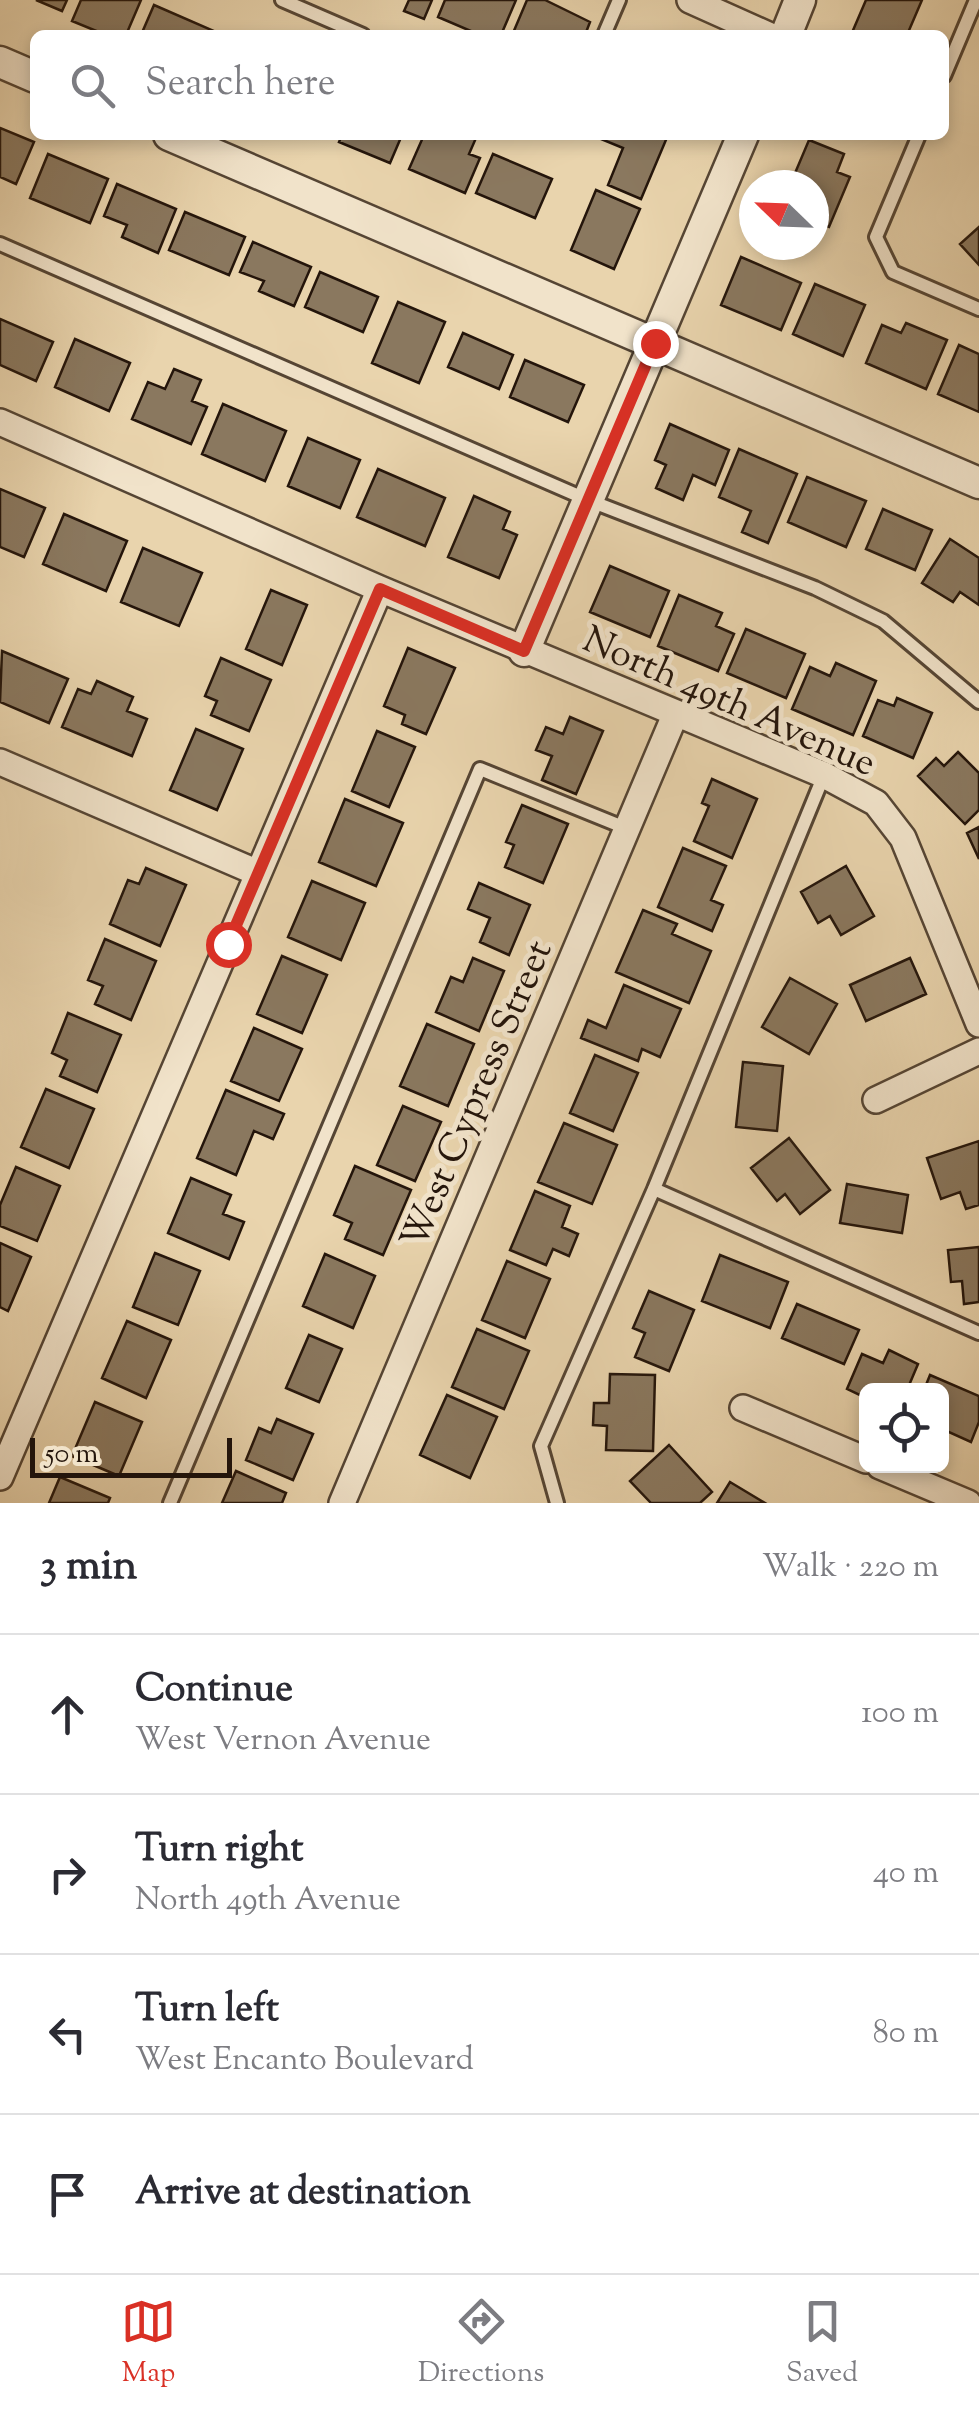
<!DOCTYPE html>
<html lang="en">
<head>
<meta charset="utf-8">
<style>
	body { margin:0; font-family:"Sorts Mill Goudy",serif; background:#f2f2f3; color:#2b2b33 }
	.controls { position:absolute; right:30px; bottom:30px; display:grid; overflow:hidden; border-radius:15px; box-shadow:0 5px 15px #0003 }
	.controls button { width:90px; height:90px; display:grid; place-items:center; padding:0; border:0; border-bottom:2px solid #e1e1e2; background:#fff; color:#2b2b33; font:50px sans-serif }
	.compass { position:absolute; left:739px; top:170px; width:90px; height:90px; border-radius:50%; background:#fff; box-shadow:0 5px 15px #0003; rotate:293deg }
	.scale { position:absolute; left:30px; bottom:25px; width:202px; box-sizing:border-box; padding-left:10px; border:5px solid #24150b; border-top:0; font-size:28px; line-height:35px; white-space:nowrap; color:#24150b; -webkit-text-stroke:8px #f1e3ca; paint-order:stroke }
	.stop { position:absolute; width:30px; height:30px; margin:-22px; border:8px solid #d93025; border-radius:50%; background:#fff }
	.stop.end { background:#d93025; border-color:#fff; box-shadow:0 2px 10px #0008 }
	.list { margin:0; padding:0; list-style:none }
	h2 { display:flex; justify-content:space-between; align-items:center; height:130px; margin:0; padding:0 40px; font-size:42px }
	h2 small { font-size:32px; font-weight:400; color:#7c7c81 }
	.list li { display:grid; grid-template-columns:65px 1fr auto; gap:30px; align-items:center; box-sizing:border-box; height:160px; padding:0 40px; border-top:2px solid #e1e1e2 }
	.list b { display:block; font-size:38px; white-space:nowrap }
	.list p { margin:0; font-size:32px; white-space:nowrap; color:#7c7c81 }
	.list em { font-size:32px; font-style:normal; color:#7c7c81 }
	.icon { flex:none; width:55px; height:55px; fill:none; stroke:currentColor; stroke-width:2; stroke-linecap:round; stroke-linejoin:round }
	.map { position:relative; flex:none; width:979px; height:1503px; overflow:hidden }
	.search { position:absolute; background:#fff; box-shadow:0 5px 15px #0003; left:30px; right:30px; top:30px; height:110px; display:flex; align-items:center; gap:25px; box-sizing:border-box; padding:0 35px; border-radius:15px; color:#7c7c81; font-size:38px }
	.sheet { height:770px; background:#fff }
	nav { display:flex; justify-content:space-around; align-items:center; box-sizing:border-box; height:140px; border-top:2px solid #e1e1e2; background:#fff; font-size:28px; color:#7c7c81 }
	nav a { display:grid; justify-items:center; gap:5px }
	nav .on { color:#d93025 }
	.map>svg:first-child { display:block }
	.building { fill:#8a785f; stroke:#24150b; stroke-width:2.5 }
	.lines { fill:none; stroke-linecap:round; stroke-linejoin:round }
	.service-casing { stroke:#554534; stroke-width:18 }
	.minor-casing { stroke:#554534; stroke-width:30 }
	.tertiary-casing { stroke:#554534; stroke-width:35 }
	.service { stroke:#f1e3ca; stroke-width:12 }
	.minor { stroke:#f1e3ca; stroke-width:25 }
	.tertiary { stroke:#f1e3ca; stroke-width:30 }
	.route { stroke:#d93025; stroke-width:12 }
	.labels { text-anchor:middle; stroke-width:10; stroke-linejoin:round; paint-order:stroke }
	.street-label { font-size:38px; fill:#24150b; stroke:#f1e3ca }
</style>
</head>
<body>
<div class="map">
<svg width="979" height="1503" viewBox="0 0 979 1503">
	<rect width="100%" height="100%" fill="#e9d4ad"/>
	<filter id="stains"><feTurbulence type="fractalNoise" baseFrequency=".002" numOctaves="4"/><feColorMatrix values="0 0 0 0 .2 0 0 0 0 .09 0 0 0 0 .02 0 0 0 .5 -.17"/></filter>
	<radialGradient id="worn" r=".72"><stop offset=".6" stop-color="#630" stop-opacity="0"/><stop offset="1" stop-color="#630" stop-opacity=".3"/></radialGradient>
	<!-- building -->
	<path class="building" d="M 36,0 L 67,0 L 62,11 Z
		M 81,0 L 141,0 L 126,35 L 106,35 L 72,21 Z
		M 409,0 L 432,0 L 424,19 L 404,11 Z
		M 445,0 L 516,0 L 501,35 L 480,35 L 438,17 Z
		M 527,0 L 545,0 L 590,22 L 585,35 L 513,33 Z
		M 866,0 L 922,0 L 907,35 L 851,35 Z
		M 154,5 L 214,31 L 212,35 L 141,35 Z
		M 0,128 L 34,142 L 16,184 L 0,177 Z
		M 342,135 L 402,135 L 390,163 L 339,142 Z
		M 424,135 L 476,138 L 469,154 L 480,158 L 465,193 L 409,169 Z
		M 602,135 L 668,135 L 641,199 L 608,185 L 623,148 L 601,139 Z
		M 809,140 L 844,154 L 837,172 L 850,177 L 829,227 L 814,221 L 814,185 L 790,185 Z
		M 48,154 L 108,179 L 90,223 L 30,198 Z
		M 493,154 L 552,179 L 535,218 L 476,193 Z
		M 117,184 L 176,209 L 158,253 L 122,237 L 127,225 L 104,216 Z
		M 596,190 L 640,209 L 614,269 L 571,250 Z
		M 185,212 L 245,237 L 229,275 L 169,250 Z
		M 979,227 L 979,265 L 960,244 Z
		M 253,242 L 311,267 L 294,306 L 259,291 L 264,281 L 240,272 Z
		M 741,257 L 801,283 L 781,330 L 721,305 Z
		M 320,272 L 378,297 L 363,332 L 305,307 Z
		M 815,284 L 865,305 L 843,356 L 793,334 Z
		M 398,302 L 445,322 L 419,383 L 372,363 Z
		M 0,319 L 53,342 L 36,381 L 0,365 Z
		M 906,323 L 947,340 L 926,389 L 866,363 L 882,325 L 901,333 Z
		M 463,333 L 513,355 L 499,389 L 448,367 Z
		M 75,339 L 130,363 L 109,411 L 55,387 Z
		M 959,345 L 979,354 L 979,412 L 938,394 Z
		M 525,360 L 584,385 L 568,422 L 510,397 Z
		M 174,369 L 201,380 L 192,401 L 207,407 L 191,444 L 132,419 L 148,382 L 165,389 Z
		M 223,404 L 286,431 L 265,481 L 202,454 Z
		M 670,424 L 729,450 L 715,485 L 693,475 L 683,500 L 656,488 L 666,465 L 655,460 Z
		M 308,438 L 360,460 L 340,508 L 288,486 Z
		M 739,449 L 797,474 L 768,543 L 742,532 L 751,511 L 719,497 Z
		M 378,469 L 445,498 L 425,546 L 357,517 Z
		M 807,477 L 866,501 L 846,547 L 788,522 Z
		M 0,489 L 45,508 L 24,557 L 0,547 Z
		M 474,496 L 510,512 L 503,529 L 517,535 L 499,578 L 448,557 Z
		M 883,509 L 932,530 L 915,570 L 866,549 Z
		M 64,514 L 127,541 L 106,591 L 43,564 Z
		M 950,539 L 979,558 L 979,605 L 960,592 L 953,602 L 922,583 Z
		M 143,548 L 202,573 L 179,626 L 121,602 Z
		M 610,566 L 669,591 L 650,637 L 590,612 Z
		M 271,590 L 307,605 L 282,665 L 246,649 Z
		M 679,595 L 722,613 L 716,626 L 734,634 L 718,671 L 658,646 Z
		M 746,629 L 805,654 L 786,698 L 727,673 Z
		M 408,648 L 455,668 L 426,734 L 402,724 L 405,715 L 384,706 Z
		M 2,651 L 68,679 L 49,723 L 0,702 Z
		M 221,658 L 271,680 L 249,731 L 211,715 L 217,701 L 205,696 Z
		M 836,663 L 876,681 L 853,735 L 792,709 L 810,667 L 830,676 Z
		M 97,681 L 133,697 L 127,711 L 147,719 L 132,756 L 62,727 L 78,689 L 91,694 Z
		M 897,698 L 932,713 L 913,758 L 863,736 L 878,700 L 894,706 Z
		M 570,717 L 603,731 L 576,794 L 542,780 L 552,756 L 536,750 L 546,727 L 563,734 Z
		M 196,729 L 243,749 L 217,810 L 170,790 Z
		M 377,731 L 415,747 L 389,807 L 352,791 Z
		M 958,752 L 979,773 L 979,810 L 965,824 L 918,776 L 936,758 L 944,766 Z
		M 712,779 L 757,799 L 732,858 L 694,841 L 709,806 L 702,803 Z
		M 345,799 L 403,823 L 376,886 L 319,862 Z
		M 522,805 L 568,824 L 543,883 L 505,867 L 514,845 L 506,842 Z
		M 979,827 L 979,859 L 967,833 Z
		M 683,848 L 726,866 L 711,900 L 723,905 L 712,931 L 658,907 Z
		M 846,866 L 874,916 L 841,935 L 830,916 L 818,923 L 801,892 Z
		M 146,868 L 186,885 L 160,946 L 110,924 L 128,880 L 139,884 Z
		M 312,881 L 365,903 L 341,960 L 288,937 Z
		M 479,883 L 530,905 L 509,955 L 480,942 L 490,918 L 468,909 Z
		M 643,910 L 677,924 L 672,934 L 711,951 L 689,1003 L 616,972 Z
		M 105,939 L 156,961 L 131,1020 L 95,1004 L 103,986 L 88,980 Z
		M 282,956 L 327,975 L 302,1033 L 257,1014 Z
		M 473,958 L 504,971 L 479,1031 L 436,1012 L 451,977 L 463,982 Z
		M 910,958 L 926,994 L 866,1021 L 850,985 Z
		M 790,978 L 837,1004 L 809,1054 L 762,1027 Z
		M 624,985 L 681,1009 L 660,1057 L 642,1049 L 638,1061 L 581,1038 L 588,1020 L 606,1028 Z
		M 68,1013 L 121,1035 L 97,1092 L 60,1076 L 67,1060 L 52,1053 Z
		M 427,1024 L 474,1044 L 448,1106 L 400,1086 Z
		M 254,1028 L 302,1049 L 279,1101 L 231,1081 Z
		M 595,1055 L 638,1073 L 613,1131 L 570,1113 Z
		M 743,1062 L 783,1066 L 777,1131 L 736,1127 Z
		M 46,1089 L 94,1109 L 69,1168 L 21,1147 Z
		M 226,1090 L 284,1114 L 273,1139 L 254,1131 L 236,1175 L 197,1158 Z
		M 403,1106 L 441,1122 L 415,1181 L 377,1165 Z
		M 564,1123 L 617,1145 L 592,1204 L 538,1182 Z
		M 789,1138 L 830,1190 L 800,1214 L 785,1194 L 777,1201 L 751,1168 Z
		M 979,1141 L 979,1205 L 966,1209 L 960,1192 L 941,1199 L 927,1158 Z
		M 355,1166 L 411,1190 L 383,1255 L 345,1239 L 352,1223 L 334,1215 Z
		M 16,1167 L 60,1186 L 37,1241 L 0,1226 L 0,1205 Z
		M 191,1178 L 231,1195 L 223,1214 L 244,1222 L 229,1259 L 168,1233 Z
		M 847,1184 L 908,1195 L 902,1233 L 840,1223 Z
		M 535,1191 L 570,1206 L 562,1227 L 578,1234 L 569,1256 L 553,1249 L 546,1265 L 510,1250 Z
		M 0,1243 L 31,1257 L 8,1311 L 0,1307 Z
		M 979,1247 L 979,1302 L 964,1304 L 962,1281 L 951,1282 L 948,1250 Z
		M 155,1253 L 200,1271 L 178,1325 L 133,1307 Z
		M 325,1254 L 375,1276 L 353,1328 L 303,1306 Z
		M 720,1255 L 788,1282 L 770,1328 L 702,1301 Z
		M 507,1261 L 550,1279 L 525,1338 L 482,1320 Z
		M 649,1291 L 694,1310 L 669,1371 L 635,1357 L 645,1333 L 633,1328 Z
		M 797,1304 L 859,1330 L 844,1364 L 782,1338 Z
		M 127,1321 L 171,1340 L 146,1398 L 102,1378 Z
		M 477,1329 L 529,1351 L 504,1409 L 452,1387 Z
		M 309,1335 L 342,1349 L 319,1402 L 286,1388 Z
		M 889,1350 L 918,1364 L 907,1390 L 866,1390 L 866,1398 L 847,1389 L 862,1354 L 883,1363 Z
		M 610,1374 L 655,1375 L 653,1451 L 606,1450 L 607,1426 L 593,1425 L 594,1403 L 609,1403 Z
		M 930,1375 L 979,1396 L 979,1422 L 971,1442 L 942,1429 L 942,1390 L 924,1390 Z
		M 447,1395 L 497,1417 L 470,1478 L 420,1455 Z
		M 95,1402 L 142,1422 L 119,1476 L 72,1456 Z
		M 277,1419 L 313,1434 L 293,1480 L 246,1460 L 259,1428 L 271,1433 Z
		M 669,1445 L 712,1492 L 700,1503 L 651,1503 L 630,1481 Z
		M 236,1471 L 286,1493 L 282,1503 L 222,1503 Z
		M 60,1477 L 110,1498 L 108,1503 L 49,1503 Z
		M 730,1482 L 765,1503 L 717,1503 Z"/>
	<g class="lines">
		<defs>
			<path id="service" d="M 282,0 L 363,35
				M 604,35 L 619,0
				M 944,76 L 976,0
				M 919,135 L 876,237 L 893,272 L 979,309
				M 0,244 L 588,500 L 815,588 L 883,621 L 979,702
				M 654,1189 L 979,1333
				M 170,1503 L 480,769 L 628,829
				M 557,1503 L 541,1446 L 654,1189 L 824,775"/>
			<path id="minor" d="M 690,0 L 768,35
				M 0,422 L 380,589 L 824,775 L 876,803 L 903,838 L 979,1024
				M 0,762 L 258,873
				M 876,1100 L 979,1051
				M 743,1408 L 866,1460
				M 880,1466 L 968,1503
				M 0,1477 L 380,589
				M 342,1503 L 675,715"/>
			<path id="tertiary" d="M 786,35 L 800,0
				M 0,62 L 35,77
				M 169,135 L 979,483
				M 524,651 L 743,135"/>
		</defs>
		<!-- service casing -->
		<use href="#service" class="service-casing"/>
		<!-- minor casing -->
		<use href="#minor" class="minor-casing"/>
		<!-- tertiary casing -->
		<use href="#tertiary" class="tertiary-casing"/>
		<!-- service -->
		<use href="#service" class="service"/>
		<!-- minor -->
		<use href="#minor" class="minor"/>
		<!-- tertiary -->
		<use href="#tertiary" class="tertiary"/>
	</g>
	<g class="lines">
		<!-- route -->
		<path class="route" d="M 228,944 L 380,589 L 524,651 L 655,343"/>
	</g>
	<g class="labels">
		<!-- street labels -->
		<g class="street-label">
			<text transform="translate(730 700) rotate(24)" y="13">North 49th Avenue</text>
			<text transform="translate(475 1094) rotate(-67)" y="13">West Cypress Street</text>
		</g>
	</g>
	<rect width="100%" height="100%" filter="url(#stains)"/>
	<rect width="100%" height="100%" fill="url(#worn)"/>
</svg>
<div class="controls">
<button><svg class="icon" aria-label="locate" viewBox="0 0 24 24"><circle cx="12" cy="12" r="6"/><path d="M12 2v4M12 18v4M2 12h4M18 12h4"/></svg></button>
</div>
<svg class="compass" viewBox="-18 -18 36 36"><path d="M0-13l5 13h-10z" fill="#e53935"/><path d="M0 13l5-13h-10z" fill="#7c7c81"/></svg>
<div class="scale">50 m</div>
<div class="stop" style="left:228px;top:944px"></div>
<div class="stop end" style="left:655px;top:343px"></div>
<div class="search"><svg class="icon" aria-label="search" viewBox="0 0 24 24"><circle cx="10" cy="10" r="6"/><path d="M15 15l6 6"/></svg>Search here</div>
</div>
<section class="sheet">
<h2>3 min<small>Walk · 220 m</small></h2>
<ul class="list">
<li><svg class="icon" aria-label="ahead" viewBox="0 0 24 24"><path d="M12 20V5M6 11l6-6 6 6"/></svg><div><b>Continue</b><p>West Vernon Avenue</p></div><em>100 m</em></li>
<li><svg class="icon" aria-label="right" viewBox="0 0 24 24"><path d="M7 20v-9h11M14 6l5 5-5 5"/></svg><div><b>Turn right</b><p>North 49th Avenue</p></div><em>40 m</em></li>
<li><svg class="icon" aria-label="left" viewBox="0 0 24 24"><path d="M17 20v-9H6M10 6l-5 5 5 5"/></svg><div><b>Turn left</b><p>West Encanto Boulevard</p></div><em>80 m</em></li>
<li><svg class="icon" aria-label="arrive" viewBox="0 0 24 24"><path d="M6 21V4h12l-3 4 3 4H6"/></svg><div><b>Arrive at destination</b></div></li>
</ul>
</section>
<nav>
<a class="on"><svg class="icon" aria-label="map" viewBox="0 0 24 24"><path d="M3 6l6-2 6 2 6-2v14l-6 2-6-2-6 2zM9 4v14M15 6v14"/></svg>Map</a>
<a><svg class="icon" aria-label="directions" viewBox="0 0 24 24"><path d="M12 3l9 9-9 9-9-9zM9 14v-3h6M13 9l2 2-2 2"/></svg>Directions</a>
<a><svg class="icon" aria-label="saved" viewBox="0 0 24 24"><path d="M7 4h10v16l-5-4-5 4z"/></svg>Saved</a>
</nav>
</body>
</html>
